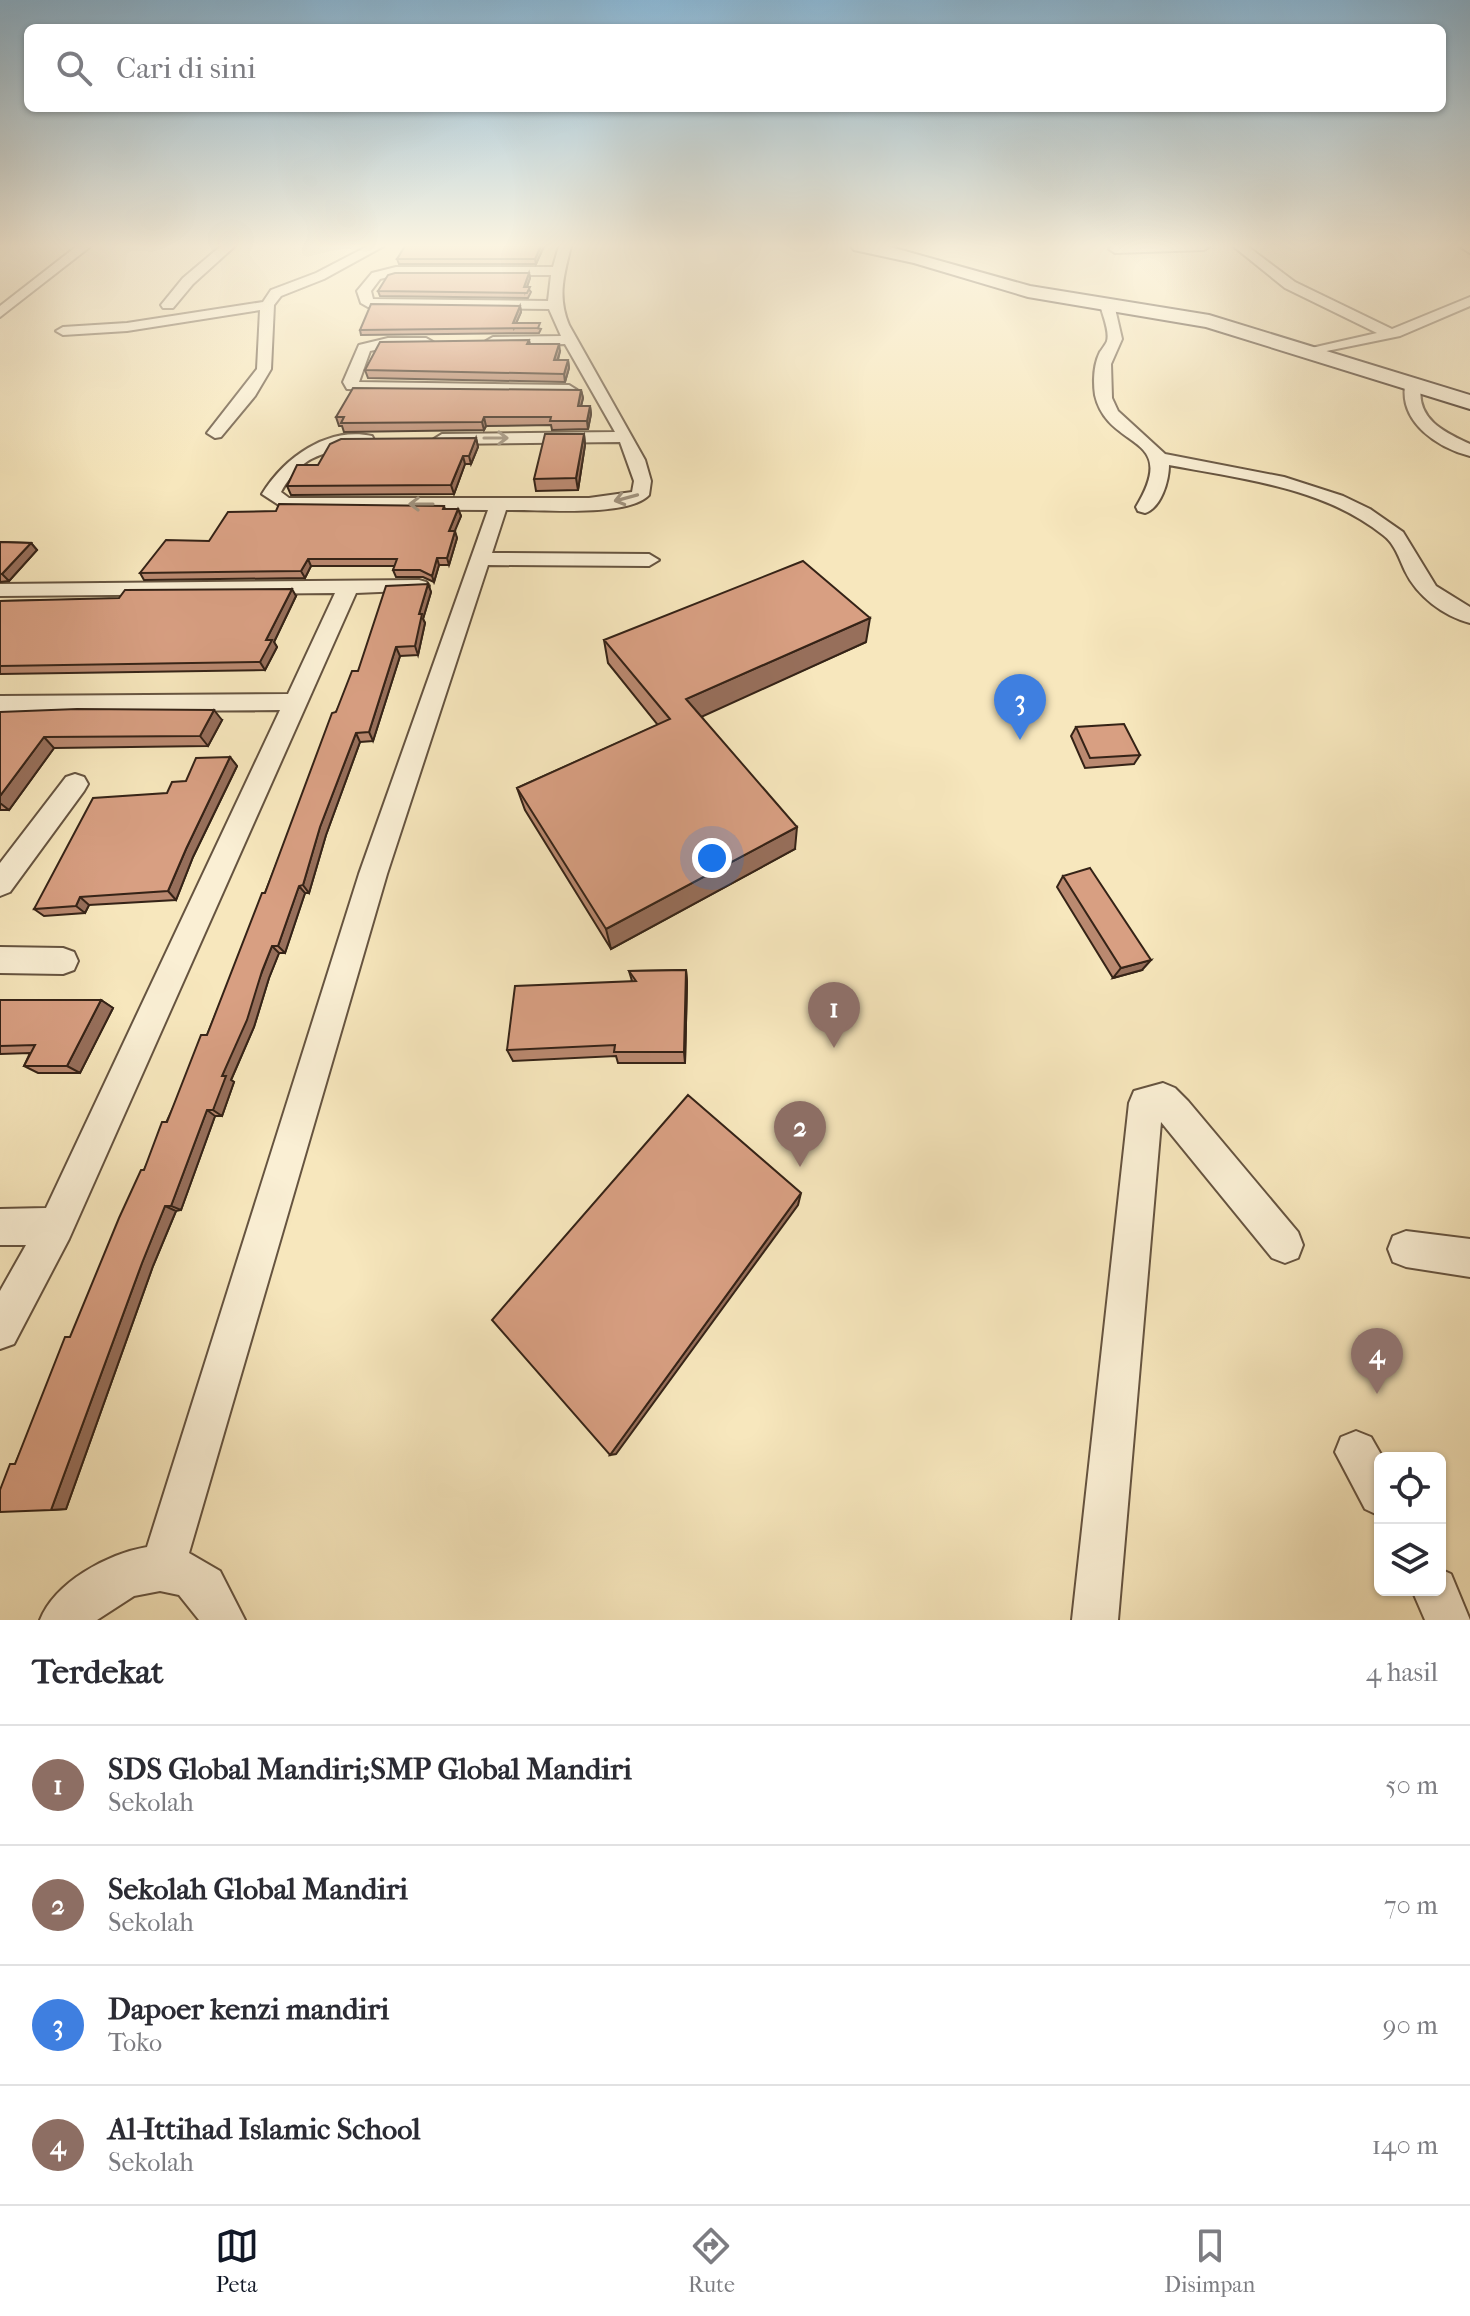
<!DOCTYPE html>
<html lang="id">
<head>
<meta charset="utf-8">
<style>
	body { margin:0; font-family:"IM FELL French Canon",serif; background:#f2f2f3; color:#2b2b33 }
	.controls { position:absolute; right:24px; bottom:24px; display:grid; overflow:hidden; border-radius:12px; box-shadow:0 2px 6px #0004 }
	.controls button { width:72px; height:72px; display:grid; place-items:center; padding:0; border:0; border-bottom:2px solid #e1e1e2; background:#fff; color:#2b2b33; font:40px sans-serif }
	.you { position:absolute; left:712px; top:858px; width:28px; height:28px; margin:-20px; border:6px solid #fff; border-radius:50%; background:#1a73e8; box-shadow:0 0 0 12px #1a73e833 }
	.badge { display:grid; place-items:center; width:52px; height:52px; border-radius:50%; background:#111827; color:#fff; font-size:26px; font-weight:700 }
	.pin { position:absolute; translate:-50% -66px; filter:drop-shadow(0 2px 4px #0008) }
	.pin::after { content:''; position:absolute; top:42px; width:28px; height:24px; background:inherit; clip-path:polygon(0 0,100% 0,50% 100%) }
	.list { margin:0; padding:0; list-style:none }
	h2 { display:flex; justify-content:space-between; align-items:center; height:104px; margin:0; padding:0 32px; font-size:34px }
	h2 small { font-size:26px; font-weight:400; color:#7c7c81 }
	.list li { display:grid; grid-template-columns:52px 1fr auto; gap:24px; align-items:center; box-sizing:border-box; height:120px; padding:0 32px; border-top:2px solid #e1e1e2 }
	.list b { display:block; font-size:30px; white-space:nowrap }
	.list p { margin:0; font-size:26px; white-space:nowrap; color:#7c7c81 }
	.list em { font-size:26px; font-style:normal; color:#7c7c81 }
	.icon { flex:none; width:44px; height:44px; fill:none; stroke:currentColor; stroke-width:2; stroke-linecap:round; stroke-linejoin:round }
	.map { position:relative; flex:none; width:1470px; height:1620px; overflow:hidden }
	.search { position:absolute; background:#fff; box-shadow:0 2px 6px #0004; left:24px; right:24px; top:24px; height:88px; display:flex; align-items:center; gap:20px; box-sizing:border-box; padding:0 28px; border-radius:12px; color:#7c7c81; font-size:30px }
	.sheet { height:584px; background:#fff }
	nav { display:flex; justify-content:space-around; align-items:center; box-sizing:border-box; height:112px; border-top:2px solid #e1e1e2; background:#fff; font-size:22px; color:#7c7c81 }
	nav a { display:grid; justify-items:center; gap:4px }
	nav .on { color:#111827 }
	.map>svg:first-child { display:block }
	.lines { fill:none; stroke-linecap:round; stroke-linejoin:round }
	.street-casing { stroke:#665440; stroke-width:4 }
	.secondary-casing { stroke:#352317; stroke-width:4 }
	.street { fill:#faefd4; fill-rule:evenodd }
	.secondary { fill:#faefd4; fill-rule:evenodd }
	.wall { fill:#ba8970; stroke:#352317; stroke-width:2 }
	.shaded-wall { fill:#976f5b; stroke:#352317; stroke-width:2 }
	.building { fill:#d89f82; stroke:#352317; stroke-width:2 }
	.oneway { stroke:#a1937f }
</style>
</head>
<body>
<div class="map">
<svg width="1470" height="1620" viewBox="0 0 1470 1620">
	<rect width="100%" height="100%" fill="#f7e7bd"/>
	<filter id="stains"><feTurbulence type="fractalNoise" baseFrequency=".0025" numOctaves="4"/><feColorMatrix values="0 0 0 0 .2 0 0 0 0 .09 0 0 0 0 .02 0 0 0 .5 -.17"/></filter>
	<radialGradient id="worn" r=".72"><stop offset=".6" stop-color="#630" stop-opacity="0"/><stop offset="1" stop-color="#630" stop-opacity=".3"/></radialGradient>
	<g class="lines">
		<defs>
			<path id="street" d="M 77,246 L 91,246 L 0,317 L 0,306 Z
				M 221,246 L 235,246 L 193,284 L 173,308 L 163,308 L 161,305 L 183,278 Z
				M 368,246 L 384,246 L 324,279 L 281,296 L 274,305 L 271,369 L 255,396 L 221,437 L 215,438 L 207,433 L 257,369 L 260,310 L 127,331 L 63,335 L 56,331 L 63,327 L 127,323 L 263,302 L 271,290 L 316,273 Z
				M 559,246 L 571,246 C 564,275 557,296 569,325 L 645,460 L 651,481 L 649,495 C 627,518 539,509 506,510 L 492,553 L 649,554 L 659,560 L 649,566 L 488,565 L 387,874 L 189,1553 L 220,1571 L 245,1620 L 199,1620 L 179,1595 L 160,1591 L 134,1596 L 97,1620 L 40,1620 C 55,1582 107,1554 147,1547 L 359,874 L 488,510 L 285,509 L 262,494 C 284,458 327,426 372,436 L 374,440 L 372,444 C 329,454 306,448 281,492 L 289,498 L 589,498 L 632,492 L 634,481 L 620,442 L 442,444 L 434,439 L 442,434 L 615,432 L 565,344 L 493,345 L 486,341 L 493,337 L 561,336 L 549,309 L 368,307 L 361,303 L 357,291 L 372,273 L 396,267 L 553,267 ZM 396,275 L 551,275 L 548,301 L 373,299 L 371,291 L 380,279 Z
				M 1112,246 L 1210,246 L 1204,250 L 1115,253 L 1109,249 Z
				M 1233,246 L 1247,246 L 1295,282 L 1392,329 L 1470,297 L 1470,306 L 1400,336 L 1307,355 L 1307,349 L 1377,333 L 1285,288 Z
				M 1459,246 L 1470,246 L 1470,253 Z
				M 1107,300 L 1114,304 L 1122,339 L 1111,364 L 1112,398 L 1118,411 L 1165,454 L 1284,477 L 1343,496 L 1370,509 L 1403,532 L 1436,586 L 1470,607 L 1470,623 C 1443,616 1417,596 1405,571 C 1399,558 1395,544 1383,535 C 1323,487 1242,479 1169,465 C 1169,481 1161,508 1145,513 L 1138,511 L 1136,507 C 1181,432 1108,452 1095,395 C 1093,381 1094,364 1100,352 C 1101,351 1107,342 1107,341 C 1110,331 1102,314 1100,304 Z
				M 388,338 L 426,338 L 433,342 C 419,352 389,346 370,351 L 359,382 L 569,385 L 577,390 L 569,395 L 347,389 L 343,382 L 359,345 Z
				M 1413,381 L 1421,386 C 1416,419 1444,432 1470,444 L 1470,456 C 1438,448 1400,423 1405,386 Z
				M 419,580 L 426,582 L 429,586 L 426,590 L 356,593 L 69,1239 L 14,1344 L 0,1349 L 0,1291 L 26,1245 L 0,1245 L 0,1209 L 46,1208 L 280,710 L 0,712 L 0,696 L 288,694 L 335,593 L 0,596 L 0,584 Z
				M 75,774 L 84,777 L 88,784 L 84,791 L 10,892 L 0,896 L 0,863 L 66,777 Z
				M 0,947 L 63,948 L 74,952 L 78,961 L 74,970 L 63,974 L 0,973 Z
				M 1163,1083 L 1175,1088 L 1188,1101 L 1298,1232 L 1303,1245 L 1298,1258 L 1285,1263 L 1272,1258 L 1161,1122 L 1118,1620 L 1072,1620 L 1129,1103 L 1134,1091 Z
				M 1406,1231 L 1470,1239 L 1470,1277 L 1406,1267 L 1393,1262 L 1388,1249 L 1393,1236 Z
				M 1356,1431 L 1371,1437 L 1383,1458 L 1380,1458 L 1380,1516 L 1365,1509 L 1335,1452 L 1341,1437 Z
				M 1440,1569 L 1451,1574 L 1470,1620 L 1425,1620 L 1412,1590 L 1440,1590 Z"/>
			<path id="secondary" d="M 851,246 L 887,246 L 1030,286 L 1209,315 L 1470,395 L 1470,409 L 1206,327 L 1028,297 L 914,263 L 854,250 Z"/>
		</defs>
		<!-- street casing -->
		<use href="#street" class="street-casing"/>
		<!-- secondary casing -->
		<use href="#secondary" class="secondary-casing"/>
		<!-- street -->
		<use href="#street" class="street"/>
		<!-- secondary -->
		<use href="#secondary" class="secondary"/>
	</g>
	<!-- wall -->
	<path class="wall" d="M 544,246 L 536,264 L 399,264 L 397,259 Z
		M 529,273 L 530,278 L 527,287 L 531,292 L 528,298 L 380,296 L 378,291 Z
		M 520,306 L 521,312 L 516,323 L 541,329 L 539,333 L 361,335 L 360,330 Z
		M 529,340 L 530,344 L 560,351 L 558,360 L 568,360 L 569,368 L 565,382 L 368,378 L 365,370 Z
		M 581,390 L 583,398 L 581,406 L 590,406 L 591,414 L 588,429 L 552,430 L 551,425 L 486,426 L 484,430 L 344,432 L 342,426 L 339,426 L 336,417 Z
		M 584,434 L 585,445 L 578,490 L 536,491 L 534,479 Z
		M 476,438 L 478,447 L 471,464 L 465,464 L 454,494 L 291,495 L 287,486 Z
		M 444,506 L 445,509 L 458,509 L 461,516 L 454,531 L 457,538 L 449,565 L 439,565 L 434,582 L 423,577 L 396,577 L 393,570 L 395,566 L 311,566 L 305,578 L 144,580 L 140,573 L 209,541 Z
		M 0,542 L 31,543 L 37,550 L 9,581 L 0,582 Z
		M 428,584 L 431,592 L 423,619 L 425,623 L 418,655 L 400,656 L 373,741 L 360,742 L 326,835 L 309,893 L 305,893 L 285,953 L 279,953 L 269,978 L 254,1027 L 231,1080 L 234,1082 L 222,1116 L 215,1116 L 181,1210 L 176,1211 L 153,1266 L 66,1509 L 51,1510 L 15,1464 L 144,1170 L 207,1035 L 265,893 L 336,712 L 358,671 Z
		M 296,596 L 274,642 L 277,647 L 265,670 L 0,674 L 0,601 Z
		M 604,640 L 866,642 L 701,716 L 795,849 L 611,949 L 525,810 L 517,788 L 658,725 L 608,663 Z
		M 0,712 L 222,720 L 208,746 L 54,748 L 9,810 L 0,810 Z
		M 1076,727 L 1140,755 L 1134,764 L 1085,768 L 1071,736 Z
		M 230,757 L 237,766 L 193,857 L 176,900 L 89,905 L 85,913 L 44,916 L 34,909 L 186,781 Z
		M 1063,876 L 1142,970 L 1113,978 L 1057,887 Z
		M 686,970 L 687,982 L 685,1063 L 618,1063 L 616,1056 L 513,1061 L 507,1050 L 632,981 L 629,971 Z
		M 0,1000 L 101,1000 L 113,1008 L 80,1073 L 38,1073 L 24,1066 L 30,1053 L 0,1054 Z"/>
	<!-- shaded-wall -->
	<path class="shaded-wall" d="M 541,246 L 544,246 L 536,264 L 535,259 Z
		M 529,273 L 530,278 L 525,292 L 524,287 Z
		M 520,306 L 521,312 L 514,328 L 513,323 Z
		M 559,344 L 560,351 L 555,368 L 554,360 Z
		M 568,360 L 569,368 L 565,382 L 564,374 Z
		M 581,390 L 583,398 L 579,414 L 578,406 Z
		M 590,406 L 591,414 L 588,429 L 587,421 Z
		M 484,417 L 486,426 L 484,430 L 482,422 Z
		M 584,434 L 585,445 L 578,490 L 576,478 Z
		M 476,438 L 478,447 L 471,464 L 469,456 Z
		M 463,456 L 465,464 L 454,494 L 451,485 Z
		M 458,509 L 461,516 L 452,538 L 449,531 Z
		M 455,531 L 457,538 L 449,565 L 447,558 Z
		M 31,543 L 37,550 L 9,581 L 2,574 Z
		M 437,558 L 439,565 L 434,582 L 432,576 Z
		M 308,559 L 311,566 L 305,578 L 301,571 Z
		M 428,584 L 431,592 L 423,619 L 425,623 L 418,655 L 415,646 L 419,614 Z
		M 292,589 L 296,596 L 274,642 L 277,647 L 265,670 L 260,662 L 266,640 Z
		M 870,618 L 866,642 L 688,723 L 686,699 Z
		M 396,647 L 400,656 L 373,741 L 369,732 Z
		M 214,710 L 222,720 L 208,746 L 200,736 Z
		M 356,733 L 360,742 L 326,835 L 309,893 L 303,885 L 320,827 Z
		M 44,737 L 54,748 L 9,810 L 0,803 L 0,796 Z
		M 230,757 L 237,766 L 193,857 L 176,900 L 168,891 L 186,849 Z
		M 797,827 L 795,849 L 611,949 L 606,929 Z
		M 299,886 L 305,893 L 285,953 L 278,946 Z
		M 80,897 L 89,905 L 85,913 L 76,906 Z
		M 272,946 L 279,953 L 269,978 L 254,1027 L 231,1080 L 234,1082 L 222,1116 L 213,1110 L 222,1076 Z
		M 1151,960 L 1142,970 L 1113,978 L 1121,968 Z
		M 686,970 L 687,982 L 685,1063 L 684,1052 Z
		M 101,1000 L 113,1008 L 80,1073 L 67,1066 Z
		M 207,1110 L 215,1116 L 181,1210 L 171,1206 Z
		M 801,1193 L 798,1205 L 616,1454 L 610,1455 Z
		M 165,1206 L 176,1211 L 153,1266 L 66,1509 L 51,1510 L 142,1263 Z"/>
	<!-- building -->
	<path class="building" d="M 405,246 L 541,246 L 535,259 L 397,259 Z
		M 395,273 L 529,273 L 524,287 L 530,287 L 527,293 L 378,291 L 388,275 Z
		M 371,304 L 520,306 L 513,323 L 540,323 L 538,328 L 360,330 Z
		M 529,340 L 527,344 L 559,344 L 554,360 L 568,360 L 564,374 L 365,370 L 380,342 Z
		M 353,388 L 581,390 L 578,406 L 590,406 L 587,421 L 550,421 L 551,417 L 484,417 L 482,422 L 341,423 L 344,417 L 336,417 Z
		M 545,434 L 584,434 L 576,478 L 534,479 Z
		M 476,438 L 469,456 L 463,456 L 451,485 L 287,486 L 297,465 L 318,465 L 330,444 L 341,439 Z
		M 279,504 L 444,506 L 443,509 L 458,509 L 449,531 L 455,531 L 447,558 L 437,558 L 432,576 L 420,570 L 393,570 L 397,559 L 308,559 L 301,571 L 140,573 L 166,540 L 209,541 L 228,512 L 276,511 Z
		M 0,542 L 31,543 L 2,574 L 0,574 Z
		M 803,561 L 870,618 L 686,699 L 797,827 L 606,929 L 517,788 L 670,719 L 604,640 Z
		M 428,584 L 419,614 L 422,614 L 415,646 L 396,647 L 369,732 L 356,733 L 320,827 L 303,885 L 299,886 L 278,946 L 272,946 L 262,971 L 247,1020 L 222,1076 L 226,1076 L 213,1110 L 207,1110 L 171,1206 L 165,1206 L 142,1263 L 51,1510 L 0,1512 L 0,1490 L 10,1464 L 15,1464 L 65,1337 L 70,1337 L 119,1218 L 141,1170 L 144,1170 L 162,1122 L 167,1122 L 201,1035 L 207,1035 L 262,893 L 265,893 L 332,713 L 336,712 L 352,671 L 358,671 L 386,586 Z
		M 292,589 L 266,640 L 272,640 L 260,662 L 0,666 L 0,601 L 119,598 L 125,590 Z
		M 77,709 L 214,710 L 200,736 L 44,737 L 0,796 L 0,712 Z
		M 1124,724 L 1140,755 L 1090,758 L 1076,727 Z
		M 230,757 L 186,849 L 168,891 L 80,897 L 76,906 L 34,909 L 93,798 L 167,793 L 172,782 L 186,781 L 196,758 Z
		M 1090,868 L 1151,960 L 1121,968 L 1063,876 Z
		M 686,970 L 684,1052 L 614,1052 L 615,1045 L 507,1050 L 515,986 L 636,981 L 629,971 Z
		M 0,1000 L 101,1000 L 67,1066 L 24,1066 L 35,1045 L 0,1046 Z
		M 688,1095 L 801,1193 L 610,1455 L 492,1320 Z"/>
	<!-- one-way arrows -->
	<defs><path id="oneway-shaft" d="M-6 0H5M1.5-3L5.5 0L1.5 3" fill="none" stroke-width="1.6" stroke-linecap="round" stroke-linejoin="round" transform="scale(2)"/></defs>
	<g class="oneway">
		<use href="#oneway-shaft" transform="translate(496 438)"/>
		<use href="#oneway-shaft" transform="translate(626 498) rotate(165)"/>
		<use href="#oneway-shaft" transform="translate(421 504) rotate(-180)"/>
	</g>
	<!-- sky -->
	<linearGradient id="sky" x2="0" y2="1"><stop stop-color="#8bb8d6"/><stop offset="0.52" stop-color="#fbf4e1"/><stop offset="1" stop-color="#fbf4e1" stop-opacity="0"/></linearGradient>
	<rect width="1470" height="473" fill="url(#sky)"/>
	<rect width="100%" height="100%" filter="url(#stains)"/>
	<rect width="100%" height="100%" fill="url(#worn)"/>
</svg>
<div class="controls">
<button><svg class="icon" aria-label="locate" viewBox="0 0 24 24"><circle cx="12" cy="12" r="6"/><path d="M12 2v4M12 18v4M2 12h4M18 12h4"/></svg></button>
<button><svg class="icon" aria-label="layers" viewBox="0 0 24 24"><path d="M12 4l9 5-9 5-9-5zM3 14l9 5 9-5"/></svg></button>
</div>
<div class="you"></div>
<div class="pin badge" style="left:834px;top:1048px;background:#8d6e63">1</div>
<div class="pin badge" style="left:800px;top:1167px;background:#8d6e63">2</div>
<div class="pin badge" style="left:1020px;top:740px;background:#3f7fe0">3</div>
<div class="pin badge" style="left:1377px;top:1394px;background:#8d6e63">4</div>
<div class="search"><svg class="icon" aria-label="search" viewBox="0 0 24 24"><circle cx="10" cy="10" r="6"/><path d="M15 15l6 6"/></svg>Cari di sini</div>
</div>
<section class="sheet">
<h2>Terdekat<small>4 hasil</small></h2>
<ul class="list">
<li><span class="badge" style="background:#8d6e63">1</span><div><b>SDS Global Mandiri;SMP Global Mandiri</b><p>Sekolah</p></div><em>50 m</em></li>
<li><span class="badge" style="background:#8d6e63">2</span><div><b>Sekolah Global Mandiri</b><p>Sekolah</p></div><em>70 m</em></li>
<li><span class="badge" style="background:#3f7fe0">3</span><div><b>Dapoer kenzi mandiri</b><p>Toko</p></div><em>90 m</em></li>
<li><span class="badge" style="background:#8d6e63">4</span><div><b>Al-Ittihad Islamic School</b><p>Sekolah</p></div><em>140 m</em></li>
</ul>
</section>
<nav>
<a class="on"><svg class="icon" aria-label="map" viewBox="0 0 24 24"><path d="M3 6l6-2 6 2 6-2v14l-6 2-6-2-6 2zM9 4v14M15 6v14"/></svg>Peta</a>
<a><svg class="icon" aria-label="directions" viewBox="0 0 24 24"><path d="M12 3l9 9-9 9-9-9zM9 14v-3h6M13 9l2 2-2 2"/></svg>Rute</a>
<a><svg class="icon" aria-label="saved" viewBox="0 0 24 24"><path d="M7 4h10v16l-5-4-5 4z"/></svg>Disimpan</a>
</nav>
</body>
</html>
